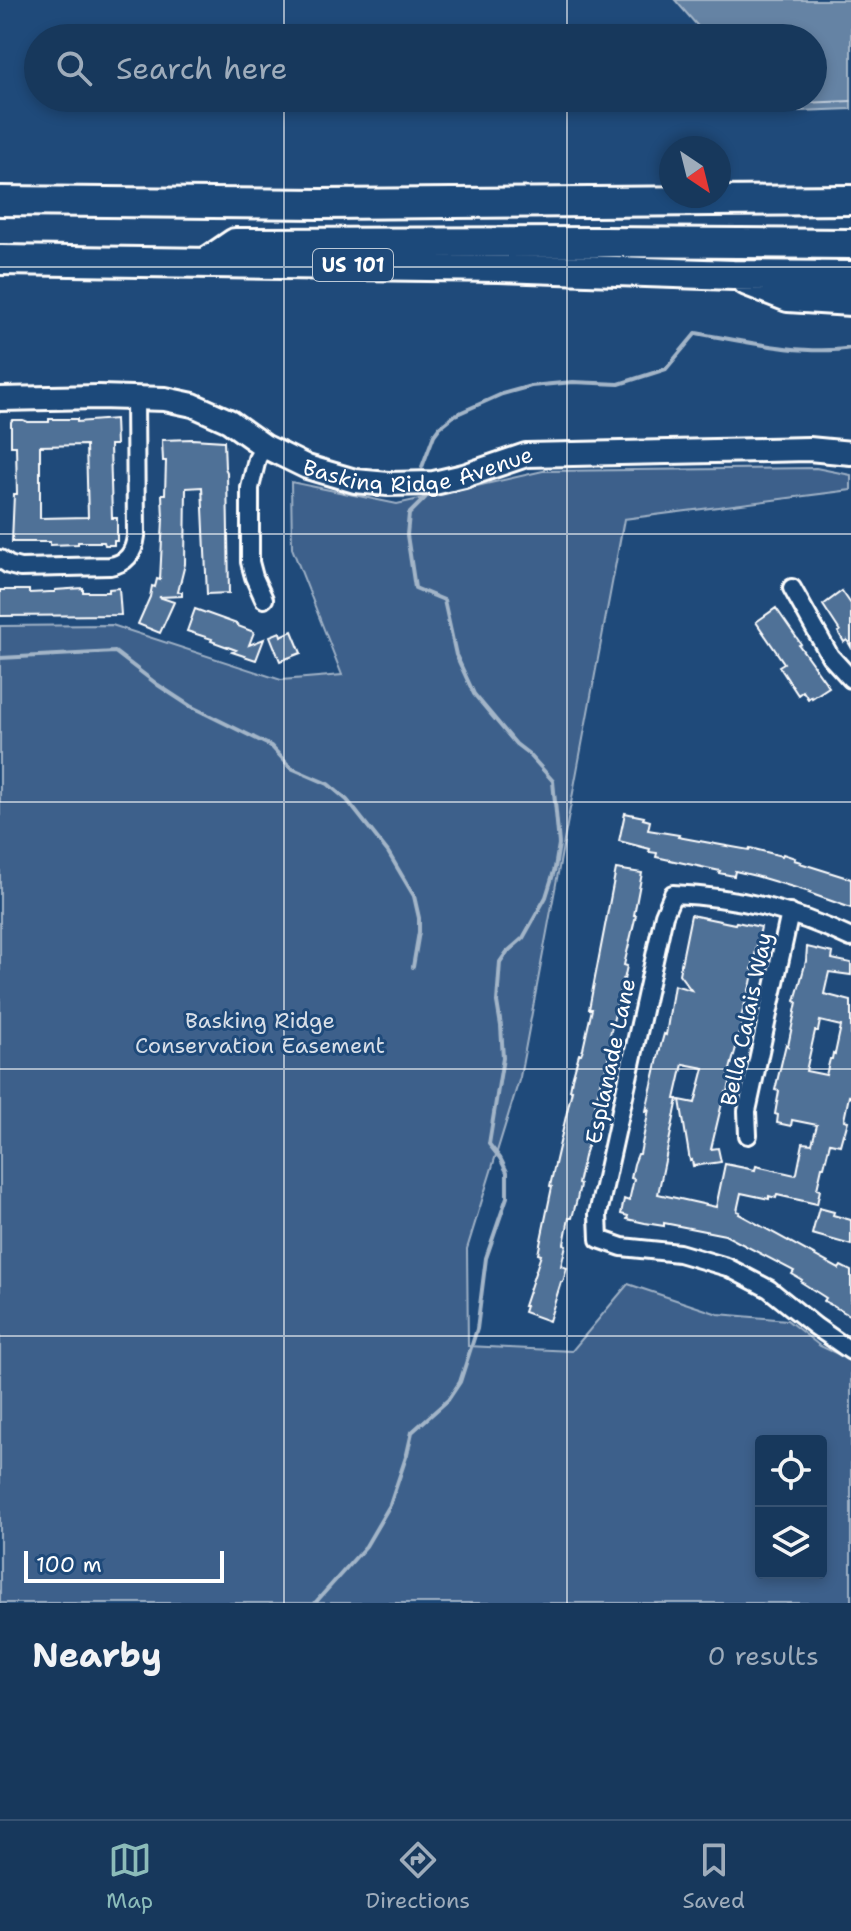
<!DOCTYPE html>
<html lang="en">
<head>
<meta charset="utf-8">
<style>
	body { margin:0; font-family:"Shantell Sans",sans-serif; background:#203f62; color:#f1f3f6 }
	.controls { position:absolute; right:24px; bottom:24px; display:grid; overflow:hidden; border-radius:8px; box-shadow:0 4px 12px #0003 }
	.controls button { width:72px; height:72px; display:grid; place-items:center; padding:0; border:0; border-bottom:2px solid #365272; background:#17385c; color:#f1f3f6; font:40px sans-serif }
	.compass { position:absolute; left:659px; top:136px; width:72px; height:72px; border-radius:50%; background:#17385c; box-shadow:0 4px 12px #0003; rotate:145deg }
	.scale { position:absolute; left:24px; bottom:20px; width:200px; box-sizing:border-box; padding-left:8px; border:4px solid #fff; border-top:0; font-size:22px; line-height:28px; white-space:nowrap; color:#fff; -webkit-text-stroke:6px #1f4a7a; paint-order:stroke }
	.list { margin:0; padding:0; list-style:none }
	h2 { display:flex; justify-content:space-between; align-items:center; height:104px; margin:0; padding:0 32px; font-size:34px }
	h2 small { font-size:26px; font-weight:400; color:#9eacbb }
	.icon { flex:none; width:44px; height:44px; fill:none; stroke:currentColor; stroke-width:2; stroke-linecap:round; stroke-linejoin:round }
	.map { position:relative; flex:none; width:851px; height:1603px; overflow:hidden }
	.search { position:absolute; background:#17385c; box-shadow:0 4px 12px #0003; left:24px; right:24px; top:24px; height:88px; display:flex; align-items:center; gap:20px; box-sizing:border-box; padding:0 28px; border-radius:44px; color:#9eacbb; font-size:30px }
	.sheet { height:216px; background:#17385c }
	nav { display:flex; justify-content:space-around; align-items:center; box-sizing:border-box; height:112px; border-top:2px solid #365272; background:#17385c; font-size:22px; color:#9eacbb }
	nav a { display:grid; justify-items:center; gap:4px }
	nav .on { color:#8bbbb9 }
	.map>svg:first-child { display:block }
	.green { fill:#3c618b; stroke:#9eb0c5; stroke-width:2; fill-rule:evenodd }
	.water { fill:#6583a4; stroke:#a3b5c8; stroke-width:2 }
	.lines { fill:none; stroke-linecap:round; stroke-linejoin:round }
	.shore { stroke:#c1cddb; stroke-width:2 }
	.stream { stroke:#a3b5c8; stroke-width:4 }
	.building { fill:#507197; stroke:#fff; stroke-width:2; fill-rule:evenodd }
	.street-casing { stroke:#fff; stroke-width:22 }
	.secondary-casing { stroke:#fff; stroke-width:28 }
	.highway-casing { stroke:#fff; stroke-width:34 }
	.street { stroke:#1f4a7a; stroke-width:16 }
	.secondary { stroke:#1f4a7a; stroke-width:22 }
	.highway { stroke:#1f4a7a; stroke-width:28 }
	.grid { fill:none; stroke:#fff; stroke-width:2; stroke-opacity:0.55 }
	.labels { text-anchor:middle; stroke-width:6; stroke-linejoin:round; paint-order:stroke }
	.shield { fill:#1f4a7a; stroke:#bcc9d7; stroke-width:2 }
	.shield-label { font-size:20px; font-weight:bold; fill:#fff }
	.street-label { font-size:22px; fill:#fff; stroke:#1f4a7a }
	.park-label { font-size:22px; fill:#d8dfe8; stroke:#1f4a7a }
</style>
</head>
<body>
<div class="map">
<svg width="851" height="1603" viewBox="0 0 851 1603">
	<rect width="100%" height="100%" fill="#1f4a7a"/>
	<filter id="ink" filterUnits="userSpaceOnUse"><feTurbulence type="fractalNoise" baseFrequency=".0125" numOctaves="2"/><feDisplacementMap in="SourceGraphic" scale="16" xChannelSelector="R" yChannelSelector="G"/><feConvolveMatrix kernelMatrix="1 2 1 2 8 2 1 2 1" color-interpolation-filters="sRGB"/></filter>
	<g filter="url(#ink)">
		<!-- green -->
		<path class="green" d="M 816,468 L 851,475 L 851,490 L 624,519 L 520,1077 L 467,1249 L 468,1346 L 572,1351 L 628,1284 L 718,1314 L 787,1320 L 820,1346 L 851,1360 L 851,1603 L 0,1603 L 0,626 L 112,625 L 281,680 L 342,675 L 292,548 L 291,482 L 397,504 L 543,471 ZM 761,1441 L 821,1441 L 821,1573 L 761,1573 Z"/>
		<!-- water -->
		<path class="water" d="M 675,0 L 851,0 L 851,109 L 773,112 L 761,98 L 813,98 L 813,38 L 708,38 Z"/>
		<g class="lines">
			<!-- shore -->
			<path class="shore" d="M 772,98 L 778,104 L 851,101"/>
			<!-- stream -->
			<path class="stream" d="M 422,467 L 434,435 L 440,427 L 455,415 L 502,394 L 531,386 L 573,382 L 619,384 L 666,369 L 696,333 C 742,341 805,356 851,348
				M 0,658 L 115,652 L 158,685 L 190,706 L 271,746 L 291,768 L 328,784 L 347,800 L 388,852 L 414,896 L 419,918 L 419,932 L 413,967
				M 315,1603 L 366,1546 L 390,1505 L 407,1454 L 412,1432 L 448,1400 L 460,1382 L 477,1329 L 486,1258 L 507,1197 L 507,1172 L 500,1158 L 489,1144 L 503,1058 L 501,1026 L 497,1002 L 500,962 L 507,952 L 523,938 L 546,897 L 555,868 L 559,844 L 553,781 L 529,754 L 516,744 L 474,694 L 456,655 L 444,600 L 415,588 L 407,535 L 409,514 L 425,498"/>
		</g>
		<!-- building -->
		<path class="building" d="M 49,419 L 77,419 L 77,422 L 115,419 L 116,445 L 110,445 L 112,518 L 117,518 L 117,541 L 114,541 L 114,545 L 105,545 L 104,542 L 78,542 L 78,544 L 50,545 L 50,542 L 12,542 L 14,494 L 17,494 L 16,446 L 11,446 L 11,422 L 12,420 L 23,420 L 28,422 L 49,422 ZM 86,445 L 88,517 L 40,518 L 40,446 Z
			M 192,439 L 224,441 L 225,468 L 227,472 L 229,593 L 207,594 L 202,487 L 186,488 L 185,564 L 178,592 L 182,592 L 182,596 L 159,597 L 174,602 L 160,633 L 138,624 L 150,597 L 152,586 L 155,587 L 157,579 L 160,580 L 163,519 L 162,494 L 165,494 L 166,461 L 163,461 L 162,440 Z
			M 83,588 L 83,592 L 109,592 L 109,589 L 119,588 L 121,615 L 0,616 L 0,590 L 29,590 L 29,593 L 50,592 L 55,592 L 55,590 Z
			M 842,591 L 851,604 L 851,647 L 847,640 L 844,642 L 838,632 L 840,631 L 823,605 Z
			M 776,608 L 801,644 L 799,645 L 829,687 L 812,698 L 811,696 L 808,699 L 803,691 L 798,695 L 779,666 L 784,663 L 756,622 Z
			M 195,609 L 237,624 L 238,626 L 254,632 L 249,645 L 264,639 L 256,660 L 232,652 L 236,650 L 211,641 L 212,639 L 187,631 Z
			M 292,631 L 301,653 L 280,661 L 270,636 L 280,632 L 281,636 Z
			M 625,813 L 644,817 L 643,819 L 650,821 L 648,830 L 679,835 L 678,837 L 721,845 L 749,850 L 750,848 L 782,856 L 783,854 L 795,858 L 794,860 L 801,862 L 800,863 L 851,879 L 851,908 L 809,893 L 810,892 L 756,876 L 735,871 L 734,876 L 719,873 L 720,871 L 656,857 L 657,853 L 649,852 L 650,849 L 619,841 Z
			M 616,869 L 642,873 L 634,915 L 636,915 L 624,965 L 627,966 L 624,980 L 623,979 L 610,1035 L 613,1036 L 605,1072 L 603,1079 L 601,1079 L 596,1101 L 590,1139 L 585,1152 L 578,1184 L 580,1185 L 577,1199 L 572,1218 L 569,1218 L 564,1244 L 566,1245 L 561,1266 L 567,1268 L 563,1282 L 561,1282 L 549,1321 L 524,1312 L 526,1306 L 524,1306 L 541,1255 L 538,1254 L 552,1187 L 550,1186 L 572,1090 L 570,1090 L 572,1079 L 579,1054 L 581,1054 L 583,1049 L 592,1009 L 589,1009 Z
			M 691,915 L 735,924 L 736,922 L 761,927 L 752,969 L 754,969 L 751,983 L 741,1017 L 744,1018 L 728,1077 L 731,1078 L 728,1092 L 726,1092 L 723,1103 L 722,1103 L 711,1149 L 718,1148 L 721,1162 L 693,1166 L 692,1160 L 690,1161 L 680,1100 L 695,1103 L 704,1068 L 683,1064 L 675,1099 L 678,1099 L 658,1194 L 716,1207 L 725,1164 L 755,1170 L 756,1166 L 795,1175 L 797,1173 L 803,1143 L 812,1144 L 817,1125 L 792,1120 L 791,1126 L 777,1123 L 778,1115 L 775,1114 L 779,1091 L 775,1090 L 786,1044 L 788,1046 L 797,1002 L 795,1001 L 806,961 L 807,947 L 833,953 L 832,959 L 851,963 L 851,975 L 829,972 L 824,994 L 851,1001 L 851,1097 L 849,1096 L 844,1120 L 848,1121 L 844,1135 L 843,1134 L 840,1145 L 830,1143 L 824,1167 L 822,1167 L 817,1189 L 820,1190 L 817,1204 L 777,1195 L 776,1198 L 769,1196 L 769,1199 L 741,1193 L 737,1211 L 740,1212 L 739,1214 L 839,1269 L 841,1266 L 851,1271 L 851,1316 L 824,1301 L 826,1298 L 801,1282 L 802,1280 L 792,1274 L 794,1271 L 725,1235 L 664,1223 L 664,1226 L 645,1223 L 627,1219 L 628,1216 L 621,1214 L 624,1199 L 629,1201 L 634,1179 L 631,1178 L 634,1164 L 638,1154 L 640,1154 L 649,1109 L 646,1111 L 661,1045 L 664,1034 L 666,1035 L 674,985 L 691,990 L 679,974 ZM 820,1021 L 841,1026 L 835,1054 L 833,1053 L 832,1059 L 830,1059 L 826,1075 L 806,1071 L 815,1031 L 818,1031 Z
			M 819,1208 L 834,1212 L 833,1215 L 851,1220 L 851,1245 L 812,1234 Z"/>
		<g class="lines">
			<defs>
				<path id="street" d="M 264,446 L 257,459 L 250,488 L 250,562 L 254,577 L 264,599
					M 0,559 L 9,565 L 20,568 L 110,566 C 127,563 134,553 136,536 L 135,397
					M 792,588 L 830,656 L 851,679
					M 851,938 C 792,910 738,897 673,894 L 664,915 L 598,1214 L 599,1239 L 622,1247 L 679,1253 L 727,1267 L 769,1289 L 815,1326 L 851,1351
					M 748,1135 L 747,1111 L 790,913"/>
				<g id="secondary">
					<path id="s1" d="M 0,399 L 99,397 L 165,399 L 193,405 L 229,421 L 264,446 L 307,467 L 355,481 L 388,484 L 434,483 L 464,476 L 526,455 L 809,449 L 851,453"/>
				</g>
				<path id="highway" d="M 0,201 L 321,204 L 851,200
					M 0,260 L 499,267 L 733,275 L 851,276
					M 207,262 L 235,243 L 603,242 L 851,244
					M 747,281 L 788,297 L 851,301"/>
			</defs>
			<!-- street casing -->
			<use href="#street" class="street-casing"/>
			<!-- secondary casing -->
			<use href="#secondary" class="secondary-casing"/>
			<!-- highway casing -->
			<use href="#highway" class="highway-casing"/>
			<!-- street -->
			<use href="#street" class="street"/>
			<!-- secondary -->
			<use href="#secondary" class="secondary"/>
			<!-- highway -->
			<use href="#highway" class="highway"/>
		</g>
	</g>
	<!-- grid -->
	<path class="grid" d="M 284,0 L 284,38M 567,0 L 567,38M 284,98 L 284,1603M 567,98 L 567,1603M 0,267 L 851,267M 0,534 L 851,534M 0,802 L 851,802M 0,1069 L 851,1069M 0,1336 L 851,1336"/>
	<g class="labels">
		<!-- shield labels -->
		<rect class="shield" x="313" y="249" width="80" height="32" rx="6"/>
		<g class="shield-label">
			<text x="353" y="272">US 101</text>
		</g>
		<!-- street labels -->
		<g class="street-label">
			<text dy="8" stroke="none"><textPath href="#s1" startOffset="438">Basking Ridge Avenue</textPath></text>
			<text transform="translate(746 1019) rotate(-78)" y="8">Bella Calais Way</text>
			<text transform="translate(610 1061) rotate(-78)" y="8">Esplanade Lane</text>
		</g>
		<!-- park labels -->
		<g class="park-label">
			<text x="260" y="1028">Basking Ridge<tspan x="260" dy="25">Conservation Easement</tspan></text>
		</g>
	</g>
</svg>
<div class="controls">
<button><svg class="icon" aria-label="locate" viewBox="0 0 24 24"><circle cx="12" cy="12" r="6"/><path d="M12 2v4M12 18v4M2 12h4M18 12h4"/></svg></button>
<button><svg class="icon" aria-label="layers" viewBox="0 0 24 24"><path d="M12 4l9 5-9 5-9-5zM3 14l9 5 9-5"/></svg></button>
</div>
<svg class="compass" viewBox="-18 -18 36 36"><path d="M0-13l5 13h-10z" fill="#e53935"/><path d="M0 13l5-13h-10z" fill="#9eacbb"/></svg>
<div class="scale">100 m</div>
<div class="search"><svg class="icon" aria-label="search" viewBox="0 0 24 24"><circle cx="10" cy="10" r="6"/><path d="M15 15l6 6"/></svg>Search here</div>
</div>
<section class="sheet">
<h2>Nearby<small>0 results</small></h2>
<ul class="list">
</ul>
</section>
<nav>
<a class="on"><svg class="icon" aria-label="map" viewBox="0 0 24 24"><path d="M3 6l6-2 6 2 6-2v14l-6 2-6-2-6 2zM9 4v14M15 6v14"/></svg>Map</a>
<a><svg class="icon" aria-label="directions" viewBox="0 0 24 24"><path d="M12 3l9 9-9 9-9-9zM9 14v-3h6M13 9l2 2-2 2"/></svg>Directions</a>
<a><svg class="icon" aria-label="saved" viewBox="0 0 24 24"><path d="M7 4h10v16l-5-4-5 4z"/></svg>Saved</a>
</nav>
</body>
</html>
